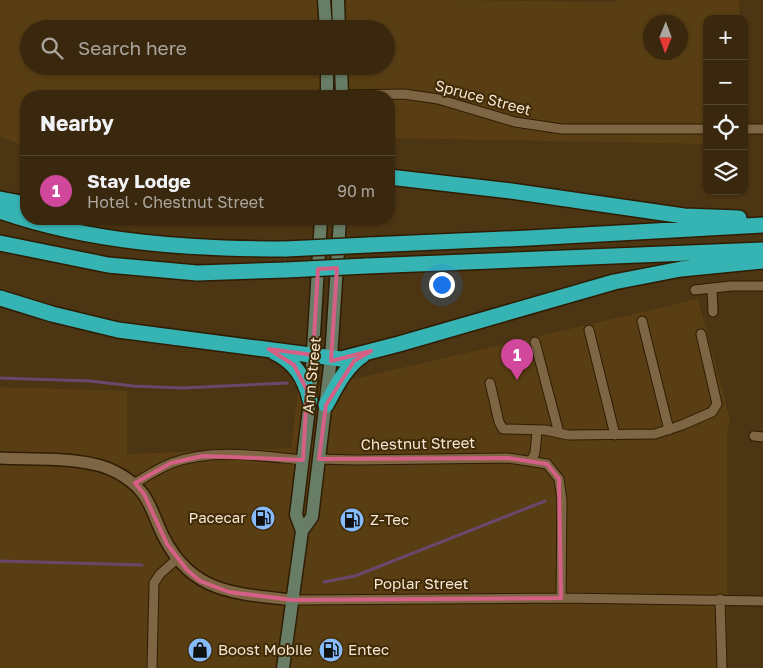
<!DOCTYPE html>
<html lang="en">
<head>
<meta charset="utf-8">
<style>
	body { margin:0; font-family:"Golos Text",sans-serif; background:#403017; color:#f1f3f6 }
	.controls { position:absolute; right:15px; top:15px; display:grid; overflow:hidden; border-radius:10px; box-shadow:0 1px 4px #0004 }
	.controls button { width:45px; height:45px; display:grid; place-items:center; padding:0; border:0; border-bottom:1px solid #53442e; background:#39280e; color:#f1f3f6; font:25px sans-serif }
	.compass { position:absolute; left:643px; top:15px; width:45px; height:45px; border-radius:50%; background:#39280e; box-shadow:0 1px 4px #0004; rotate:181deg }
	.you { position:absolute; left:441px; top:284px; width:18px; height:18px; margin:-12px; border:4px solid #fff; border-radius:50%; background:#1a73e8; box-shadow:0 0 0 8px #1a73e833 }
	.badge { display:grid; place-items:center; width:32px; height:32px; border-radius:50%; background:#87bbfb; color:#fff; font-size:16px; font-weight:700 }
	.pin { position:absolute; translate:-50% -41px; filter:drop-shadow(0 1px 2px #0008) }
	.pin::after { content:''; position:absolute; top:26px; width:18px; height:15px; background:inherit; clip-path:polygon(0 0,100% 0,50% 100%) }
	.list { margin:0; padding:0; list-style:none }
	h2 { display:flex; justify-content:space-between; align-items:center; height:65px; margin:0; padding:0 20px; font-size:21px }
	h2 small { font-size:16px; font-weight:400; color:#aba69e }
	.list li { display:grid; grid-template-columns:32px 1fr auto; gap:15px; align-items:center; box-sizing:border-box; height:70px; padding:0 20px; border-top:1px solid #53442e }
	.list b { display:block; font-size:19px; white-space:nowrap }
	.list p { margin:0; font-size:16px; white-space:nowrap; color:#aba69e }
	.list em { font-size:16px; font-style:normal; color:#aba69e }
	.icon { flex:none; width:28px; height:28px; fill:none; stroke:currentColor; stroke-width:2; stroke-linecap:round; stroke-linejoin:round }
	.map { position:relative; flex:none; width:763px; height:668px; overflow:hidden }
	.search { position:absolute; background:#39280e; box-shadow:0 1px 4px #0004; left:20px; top:20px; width:375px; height:55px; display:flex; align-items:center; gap:12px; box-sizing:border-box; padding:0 18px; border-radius:28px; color:#aba69e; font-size:19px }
	.panel { position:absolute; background:#39280e; box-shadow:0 1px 4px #0004; left:20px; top:90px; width:375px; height:135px; border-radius:20px }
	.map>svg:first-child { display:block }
	.built { fill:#593e13; fill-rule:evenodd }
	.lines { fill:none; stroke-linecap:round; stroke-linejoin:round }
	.stream { stroke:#6a476b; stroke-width:3 }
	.minor-casing { stroke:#2e1d04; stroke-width:11 }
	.tertiary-casing { stroke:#2e1d04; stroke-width:14 }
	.secondary-casing { stroke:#2e1d04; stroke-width:15 }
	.motorway-casing { stroke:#2e1d04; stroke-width:18 }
	.minor { stroke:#7e6543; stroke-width:9 }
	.tertiary { stroke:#7e6543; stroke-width:11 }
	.secondary { stroke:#687d65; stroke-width:12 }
	.motorway { stroke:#36b4b4; stroke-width:15 }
	.motorway-bridge-casing { stroke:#2e1d04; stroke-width:18; stroke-linecap:butt }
	.motorway-bridge { stroke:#36b4b4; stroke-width:15 }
	.marked { fill:none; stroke:#d46085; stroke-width:4; stroke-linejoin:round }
	.labels { text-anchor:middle; stroke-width:4; stroke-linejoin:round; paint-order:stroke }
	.street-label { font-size:15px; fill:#f4e6d3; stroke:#412b07 }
	.poi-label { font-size:15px; fill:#f4e6d3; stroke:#412b07; text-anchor:start }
</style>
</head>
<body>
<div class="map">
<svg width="763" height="668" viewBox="0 0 763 668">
	<rect width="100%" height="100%" fill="#4c3513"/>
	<!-- built -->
	<path class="built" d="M 0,0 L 458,0 L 612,2 L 618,0 L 739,0 L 740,19 L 707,19 L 707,144 L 389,138 L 389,96 L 26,96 L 26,147 L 0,136 ZM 650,22 L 680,22 L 680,52 L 650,52 ZM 29,29 L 386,29 L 386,66 L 29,66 Z
		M 698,299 L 730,419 L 727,433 L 727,668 L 0,668 L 0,387 L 127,391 L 127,454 L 291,448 L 298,392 Z"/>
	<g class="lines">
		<!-- stream -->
		<path class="stream" d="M 0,378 L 90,381 L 133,386 L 183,388 L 287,383
			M 0,561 L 142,565
			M 324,582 L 355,576 L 545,501"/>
		<defs>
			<path id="minor" d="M 342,95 L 404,94 L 438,99 L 515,122 L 562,129 L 707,129
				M 744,129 L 763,129
				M 712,288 L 713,312
				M 695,290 L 731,286 L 763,286
				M 642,321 L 669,430
				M 589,330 L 615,435
				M 535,342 L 559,433
				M 490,383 L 499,422 L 503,429 L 545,430 L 568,435 L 655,434 L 682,425 L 712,412 L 717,404 L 701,334
				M 754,436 L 763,437
				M 319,459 L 355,460 L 508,458 L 547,464 L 559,479 L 562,500 L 561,598
				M 531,461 L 535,453 L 537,431
				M 135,483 C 147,476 159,468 172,463 C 214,448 260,456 303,460
				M 720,599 L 722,668
				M 293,600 L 561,598 L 763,601
				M 152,668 L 154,583 L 160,574 L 177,559"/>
			<path id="tertiary" d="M 0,458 C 34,460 87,456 116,472 C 144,487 148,500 159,527 C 187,593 231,593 293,600"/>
			<path id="secondary" d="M 324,0 L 326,29
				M 338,0 L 339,29
				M 327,66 L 327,96
				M 341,66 L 342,96
				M 302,531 L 296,515 L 310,400 L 321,219
				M 283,668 L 302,531 L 312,517 L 331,358 L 340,219"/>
			<path id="motorway" d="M 389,177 L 511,191 L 684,216 L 739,218
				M 0,199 L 26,204
				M 0,211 C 92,243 189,249 286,249
				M 0,243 L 108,265 L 197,273 L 286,270
				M 368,245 L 529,238 L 763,225
				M 366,266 L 763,250
				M 0,298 L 52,314 L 118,330 L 341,359 L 399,344 L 614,282 L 681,269 L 763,261
				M 274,352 C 295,362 305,378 310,400
				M 326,405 C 336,387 345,367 363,355"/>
		</defs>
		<!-- minor casing -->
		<use href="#minor" class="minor-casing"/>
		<!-- tertiary casing -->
		<use href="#tertiary" class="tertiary-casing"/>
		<!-- secondary casing -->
		<use href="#secondary" class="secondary-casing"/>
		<!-- motorway casing -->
		<use href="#motorway" class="motorway-casing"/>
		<!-- minor -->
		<use href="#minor" class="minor"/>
		<!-- tertiary -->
		<use href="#tertiary" class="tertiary"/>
		<!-- secondary -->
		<use href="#secondary" class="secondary"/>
		<!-- motorway -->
		<use href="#motorway" class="motorway"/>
		<defs>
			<path id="motorway-bridge" d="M 286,249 L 368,245
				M 286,270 L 366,266"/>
		</defs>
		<!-- motorway-bridge casing -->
		<use href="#motorway-bridge" class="motorway-bridge-casing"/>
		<!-- motorway-bridge -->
		<use href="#motorway-bridge" class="motorway-bridge"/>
	</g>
	<!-- marked area -->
	<path class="marked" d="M 337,268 L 331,361 L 371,351 L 354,361 L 326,405 L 319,459 L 508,458 L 547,464 L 559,479 L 561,598 L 293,600 L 229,592 L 200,581 L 187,570 L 167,544 L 144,494 L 135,483 L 171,463 L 203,456 L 303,460 L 307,390 L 294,365 L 269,349 L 313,355 L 318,269 Z"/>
	<!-- icons -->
	<defs>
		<symbol id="fuel-disc" viewBox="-11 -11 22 22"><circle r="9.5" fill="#87bbfb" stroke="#412b07"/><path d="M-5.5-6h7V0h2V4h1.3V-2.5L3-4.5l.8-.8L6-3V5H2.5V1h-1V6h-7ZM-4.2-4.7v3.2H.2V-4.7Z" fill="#111"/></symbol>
		<symbol id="shop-disc" viewBox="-11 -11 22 22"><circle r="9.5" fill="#87bbfb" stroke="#412b07"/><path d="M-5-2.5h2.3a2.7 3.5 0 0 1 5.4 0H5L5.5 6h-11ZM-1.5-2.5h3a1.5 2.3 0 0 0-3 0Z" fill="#111"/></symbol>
	</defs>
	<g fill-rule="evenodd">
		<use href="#fuel-disc" x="249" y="504" width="28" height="28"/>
		<use href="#fuel-disc" x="338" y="506" width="28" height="28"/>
		<use href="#shop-disc" x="186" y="636" width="28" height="28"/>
		<use href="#fuel-disc" x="317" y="636" width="28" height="28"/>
	</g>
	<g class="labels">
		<!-- street labels -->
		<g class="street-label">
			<text transform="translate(483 98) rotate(15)" y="5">Spruce Street</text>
			<text transform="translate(312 375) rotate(-84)" y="5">Ann Street</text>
			<text transform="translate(418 444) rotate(-1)" y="5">Chestnut Street</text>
			<text x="421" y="589">Poplar Street</text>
		</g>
		<!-- poi labels -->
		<g class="poi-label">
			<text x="246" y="523" text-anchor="end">Pacecar</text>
			<text x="370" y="525">Z-Tec</text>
			<text x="218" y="655">Boost Mobile</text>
			<text x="348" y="655">Entec</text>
		</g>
	</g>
</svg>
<div class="controls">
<button>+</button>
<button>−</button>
<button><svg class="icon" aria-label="locate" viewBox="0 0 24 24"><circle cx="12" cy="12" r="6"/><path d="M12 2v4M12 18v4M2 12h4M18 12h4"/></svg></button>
<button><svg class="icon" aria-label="layers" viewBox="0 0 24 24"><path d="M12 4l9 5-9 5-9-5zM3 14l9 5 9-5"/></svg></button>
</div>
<svg class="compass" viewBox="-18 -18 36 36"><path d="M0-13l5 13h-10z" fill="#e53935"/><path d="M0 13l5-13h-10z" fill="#aba69e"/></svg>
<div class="you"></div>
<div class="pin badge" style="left:517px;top:380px;background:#d1479c">1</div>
<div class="search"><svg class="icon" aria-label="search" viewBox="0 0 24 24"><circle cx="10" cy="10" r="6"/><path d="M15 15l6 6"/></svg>Search here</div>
<section class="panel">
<h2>Nearby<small></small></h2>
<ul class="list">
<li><span class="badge" style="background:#d1479c">1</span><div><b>Stay Lodge</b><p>Hotel · Chestnut Street</p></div><em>90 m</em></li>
</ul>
</section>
</div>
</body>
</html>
